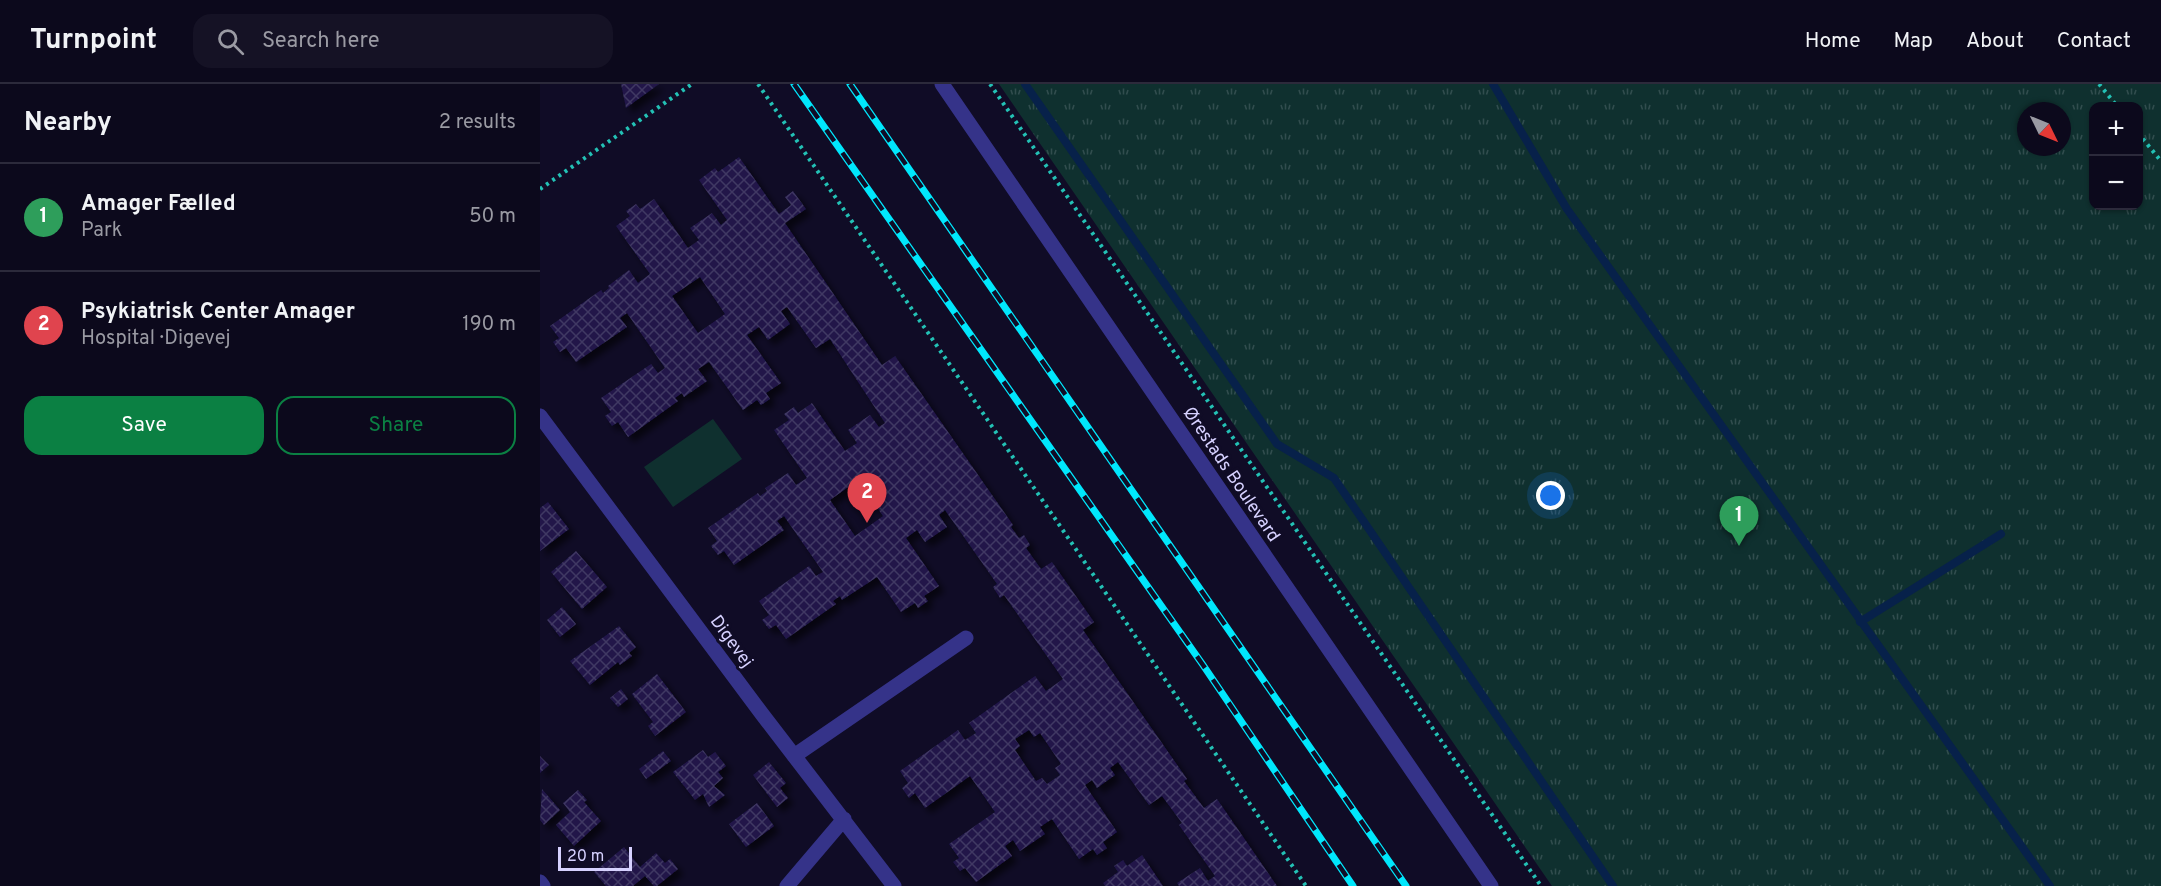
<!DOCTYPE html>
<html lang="en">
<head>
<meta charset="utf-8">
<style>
	body { margin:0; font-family:Overpass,sans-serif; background:#151225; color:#f1f3f6 }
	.controls { position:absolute; right:18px; top:18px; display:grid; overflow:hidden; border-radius:12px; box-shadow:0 2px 4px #0004 }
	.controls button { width:54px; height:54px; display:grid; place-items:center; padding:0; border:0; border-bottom:2px solid #2c2a3b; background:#0c091c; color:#f1f3f6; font:30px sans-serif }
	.compass { position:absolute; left:1477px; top:18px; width:54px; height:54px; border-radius:50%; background:#0c091c; box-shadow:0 2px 4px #0004; rotate:133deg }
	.scale { position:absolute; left:18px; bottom:15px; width:74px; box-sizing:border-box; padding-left:6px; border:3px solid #d6d1ff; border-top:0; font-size:16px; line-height:21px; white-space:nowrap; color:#d6d1ff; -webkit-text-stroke:4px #100c26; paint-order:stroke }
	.you { position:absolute; left:1011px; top:412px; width:21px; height:21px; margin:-15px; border:4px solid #fff; border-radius:50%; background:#1a73e8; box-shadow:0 0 0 9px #1a73e833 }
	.badge { display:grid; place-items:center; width:39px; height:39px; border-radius:50%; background:#0b8043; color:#fff; font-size:20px; font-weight:700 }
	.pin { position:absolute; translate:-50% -50px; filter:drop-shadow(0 2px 3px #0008) }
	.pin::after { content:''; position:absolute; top:32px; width:21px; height:18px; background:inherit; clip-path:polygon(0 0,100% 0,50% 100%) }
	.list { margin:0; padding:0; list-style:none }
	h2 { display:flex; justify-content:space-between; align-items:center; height:78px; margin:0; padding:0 24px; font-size:26px }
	h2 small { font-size:20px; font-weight:400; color:#9a9aa3 }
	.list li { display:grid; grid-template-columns:39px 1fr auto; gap:18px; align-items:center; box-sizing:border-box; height:108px; padding:0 24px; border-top:2px solid #2c2a3b }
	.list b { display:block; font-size:22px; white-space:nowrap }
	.list p { margin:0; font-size:20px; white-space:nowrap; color:#9a9aa3 }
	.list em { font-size:20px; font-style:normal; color:#9a9aa3 }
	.actions { display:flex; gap:12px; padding:18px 24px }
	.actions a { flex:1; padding:14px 0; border:2px solid #0b8043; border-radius:18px; text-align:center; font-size:21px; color:#0b8043 }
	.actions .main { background:#0b8043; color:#fff }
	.icon { flex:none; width:33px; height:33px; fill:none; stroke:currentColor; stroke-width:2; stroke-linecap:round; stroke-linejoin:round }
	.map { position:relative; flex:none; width:1621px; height:802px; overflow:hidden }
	header { display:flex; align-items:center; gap:36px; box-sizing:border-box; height:84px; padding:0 30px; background:#0c091c; border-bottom:2px solid #2c2a3b }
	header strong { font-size:28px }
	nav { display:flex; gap:33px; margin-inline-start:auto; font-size:21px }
	.search { width:420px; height:54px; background:#151225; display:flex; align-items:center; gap:15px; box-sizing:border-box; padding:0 21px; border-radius:18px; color:#9a9aa3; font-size:22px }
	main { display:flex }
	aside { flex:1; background:#0c091c }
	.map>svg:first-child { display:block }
	.grass { fill:url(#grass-tufts); fill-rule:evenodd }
	.pitch { fill:#0f302f }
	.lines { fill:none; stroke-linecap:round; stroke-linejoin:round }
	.stream { stroke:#07214a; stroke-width:8 }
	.building { fill:url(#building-cross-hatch); fill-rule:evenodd; filter:url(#shadow) }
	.path { stroke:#23c1b5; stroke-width:4; stroke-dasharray:3 4.5; stroke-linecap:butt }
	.minor { stroke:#353389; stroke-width:15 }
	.rail-casing { stroke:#00e7fc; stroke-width:7 }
	.rail { stroke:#100c26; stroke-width:4.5; stroke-dasharray:14; stroke-linecap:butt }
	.labels { text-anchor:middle; stroke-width:6; stroke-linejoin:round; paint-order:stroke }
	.street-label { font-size:18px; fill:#d6d1ff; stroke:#100c26 }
</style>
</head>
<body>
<header>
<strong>Turnpoint</strong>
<div class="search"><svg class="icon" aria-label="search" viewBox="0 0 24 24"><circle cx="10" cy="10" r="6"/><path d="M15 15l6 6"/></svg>Search here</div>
<nav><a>Home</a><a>Map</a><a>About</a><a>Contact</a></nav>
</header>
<main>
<aside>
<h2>Nearby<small>2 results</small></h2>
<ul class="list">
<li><span class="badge" style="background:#2e9e5b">1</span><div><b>Amager Fælled</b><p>Park</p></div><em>50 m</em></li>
<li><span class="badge" style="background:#e0444e">2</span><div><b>Psykiatrisk Center Amager</b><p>Hospital · Digevej</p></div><em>190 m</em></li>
</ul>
<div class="actions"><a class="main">Save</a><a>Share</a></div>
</aside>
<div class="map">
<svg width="1621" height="802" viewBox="0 0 1621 802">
	<defs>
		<pattern id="grass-tufts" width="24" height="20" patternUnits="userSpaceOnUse" patternTransform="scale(1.5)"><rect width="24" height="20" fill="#0f302f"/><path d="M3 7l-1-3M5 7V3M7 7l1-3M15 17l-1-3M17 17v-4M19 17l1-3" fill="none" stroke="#314d4e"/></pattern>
		<pattern id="building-cross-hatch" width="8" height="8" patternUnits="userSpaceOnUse" patternTransform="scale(1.5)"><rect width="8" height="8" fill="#201749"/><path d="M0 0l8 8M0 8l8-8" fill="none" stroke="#403864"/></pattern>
		<filter id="shadow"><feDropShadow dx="5.5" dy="5.5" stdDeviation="3" flood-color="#0009"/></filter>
	</defs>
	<rect width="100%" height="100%" fill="#100c26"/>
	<!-- grass -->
	<path class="grass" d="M 459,0 L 1621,0 L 1621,802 L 1012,802 ZM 1554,22 L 1598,22 L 1598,122 L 1554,122 ZM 1486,27 L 1522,27 L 1522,63 L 1486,63 Z"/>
	<!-- pitch -->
	<path class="pitch" d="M 173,335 L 202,375 L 133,423 L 104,383 Z"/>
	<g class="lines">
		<!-- stream -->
		<path class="stream" d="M 485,0 L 737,360 L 794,394 L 1073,802
			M 953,0 L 1027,125 L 1510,802
			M 1320,538 L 1461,450"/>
	</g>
	<!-- building -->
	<path class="building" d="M 81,0 L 119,0 L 86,24 Z
		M 199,73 L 239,130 L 251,121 L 245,113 L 253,107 L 266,125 L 245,139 L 342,281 L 355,272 L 473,441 L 471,443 L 479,454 L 484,451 L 490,461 L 486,464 L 501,485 L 512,478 L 554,538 L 543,546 L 647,695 L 644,697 L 664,724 L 677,715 L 737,802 L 639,802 L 637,799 L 660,784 L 668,797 L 675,792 L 639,741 L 642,739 L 622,712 L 609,721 L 578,678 L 570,684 L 575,691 L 557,704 L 552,696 L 545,701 L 577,748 L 563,758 L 567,764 L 557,771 L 553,765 L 539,775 L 512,735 L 500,743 L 505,750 L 480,767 L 473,756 L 465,762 L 472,772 L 436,798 L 425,784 L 420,787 L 413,778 L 419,774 L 409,760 L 455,728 L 430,692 L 385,724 L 375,709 L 369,714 L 362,704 L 368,699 L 360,687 L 418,646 L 425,656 L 436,649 L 429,639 L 495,592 L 506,607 L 523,595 L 464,511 L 460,514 L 453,503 L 457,500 L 405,426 L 399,431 L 407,443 L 385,458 L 377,446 L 366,454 L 399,502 L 384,512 L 388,517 L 378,524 L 375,519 L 361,528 L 337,493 L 302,516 L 300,512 L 293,517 L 296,520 L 246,555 L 236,541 L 229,545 L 222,536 L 229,531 L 219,517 L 269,482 L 276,492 L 283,488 L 244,432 L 237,437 L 244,446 L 194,481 L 184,467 L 178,471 L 171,462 L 177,457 L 168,444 L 218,409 L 220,412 L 227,407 L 225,404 L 248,389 L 256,401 L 267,394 L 234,346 L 249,336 L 244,330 L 254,323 L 258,329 L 272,319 L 305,367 L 317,359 L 308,346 L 330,331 L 339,343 L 345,339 L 290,255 L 276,264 L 247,223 L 241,227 L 250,240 L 228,256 L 219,243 L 207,251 L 241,299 L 226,309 L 230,315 L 221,321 L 217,316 L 203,326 L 169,278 L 158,285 L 167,297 L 144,313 L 142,309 L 135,314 L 138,317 L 88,353 L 78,338 L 72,342 L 65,332 L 71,328 L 61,314 L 111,280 L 118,289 L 125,284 L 87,229 L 80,234 L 87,243 L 36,278 L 26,264 L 20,268 L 13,258 L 19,254 L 10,242 L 61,206 L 63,209 L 69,204 L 68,202 L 89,186 L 98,199 L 110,190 L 76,142 L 90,132 L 86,127 L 96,120 L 100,125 L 114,115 L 148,164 L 159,156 L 150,144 L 172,129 L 181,141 L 187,136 L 159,96 L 175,84 L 178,88 ZM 160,193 L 185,230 L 158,249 L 132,212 ZM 318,396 L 343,432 L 315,452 L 290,416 ZM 489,646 L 494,653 L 500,649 L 521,680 L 515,684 L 520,691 L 507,700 L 502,694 L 496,697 L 475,666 L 480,662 L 475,655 Z
		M 8,418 L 29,445 L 0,467 L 0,424 Z
		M 36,467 L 67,503 L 42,525 L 11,488 Z
		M 22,523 L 36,540 L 20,553 L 7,536 Z
		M 79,542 L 96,563 L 89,569 L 92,572 L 80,581 L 78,578 L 50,601 L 30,577 Z
		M 117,590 L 146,628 L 115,652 L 108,642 L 113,638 L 92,610 Z
		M 81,605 L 88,615 L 78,623 L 70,614 Z
		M 163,666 L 168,673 L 175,668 L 186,682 L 178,688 L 183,694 L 174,702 L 185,711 L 169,723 L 163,710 L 155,716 L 133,688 Z
		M 123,667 L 131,677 L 106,695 L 99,685 Z
		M 0,672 L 9,681 L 0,689 Z
		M 229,678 L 246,699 L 240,704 L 248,714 L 237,723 L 213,691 Z
		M 2,705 L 20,726 L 4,741 L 0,736 Z
		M 38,706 L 47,716 L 44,718 L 61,737 L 34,762 L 16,741 L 30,728 L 23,719 Z
		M 217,719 L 234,742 L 206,763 L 189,740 Z
		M 84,763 L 100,783 L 116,769 L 125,779 L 130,775 L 138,785 L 117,802 L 114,802 L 105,792 L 93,802 L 66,802 L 54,788 Z
		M 602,771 L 623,802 L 565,802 L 563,799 L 578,788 L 574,782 L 583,776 L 587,782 Z"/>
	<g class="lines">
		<!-- path -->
		<path class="path" d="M 218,0 L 766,802
			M 450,0 L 1001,802
			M 1559,0 L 1577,22
			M 1598,49 L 1621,77
			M 0,105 L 152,0"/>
		<!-- minor -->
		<path class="minor" d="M 402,0 L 951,802
			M 0,332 L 222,630 L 354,802
			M 254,672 L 426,554
			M 0,798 L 3,802
			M 247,802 L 304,735"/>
		<defs>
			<path id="rail" d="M 254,0 L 663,581 L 813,802
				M 310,0 L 866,802"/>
		</defs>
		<!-- rail casing -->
		<use href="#rail" class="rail-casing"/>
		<!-- rail -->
		<use href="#rail" class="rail"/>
	</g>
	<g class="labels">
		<!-- street labels -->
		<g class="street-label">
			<text transform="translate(692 390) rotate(56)" y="6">Ørestads Boulevard</text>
			<text transform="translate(192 557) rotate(54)" y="6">Digevej</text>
		</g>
	</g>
</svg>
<div class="controls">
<button>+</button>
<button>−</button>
</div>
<svg class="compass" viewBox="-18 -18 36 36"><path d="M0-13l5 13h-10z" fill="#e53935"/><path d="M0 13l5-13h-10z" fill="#9a9aa3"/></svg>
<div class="scale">20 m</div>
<div class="you"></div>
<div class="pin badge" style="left:1199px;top:462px;background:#2e9e5b">1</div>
<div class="pin badge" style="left:327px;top:439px;background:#e0444e">2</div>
</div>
</main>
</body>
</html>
